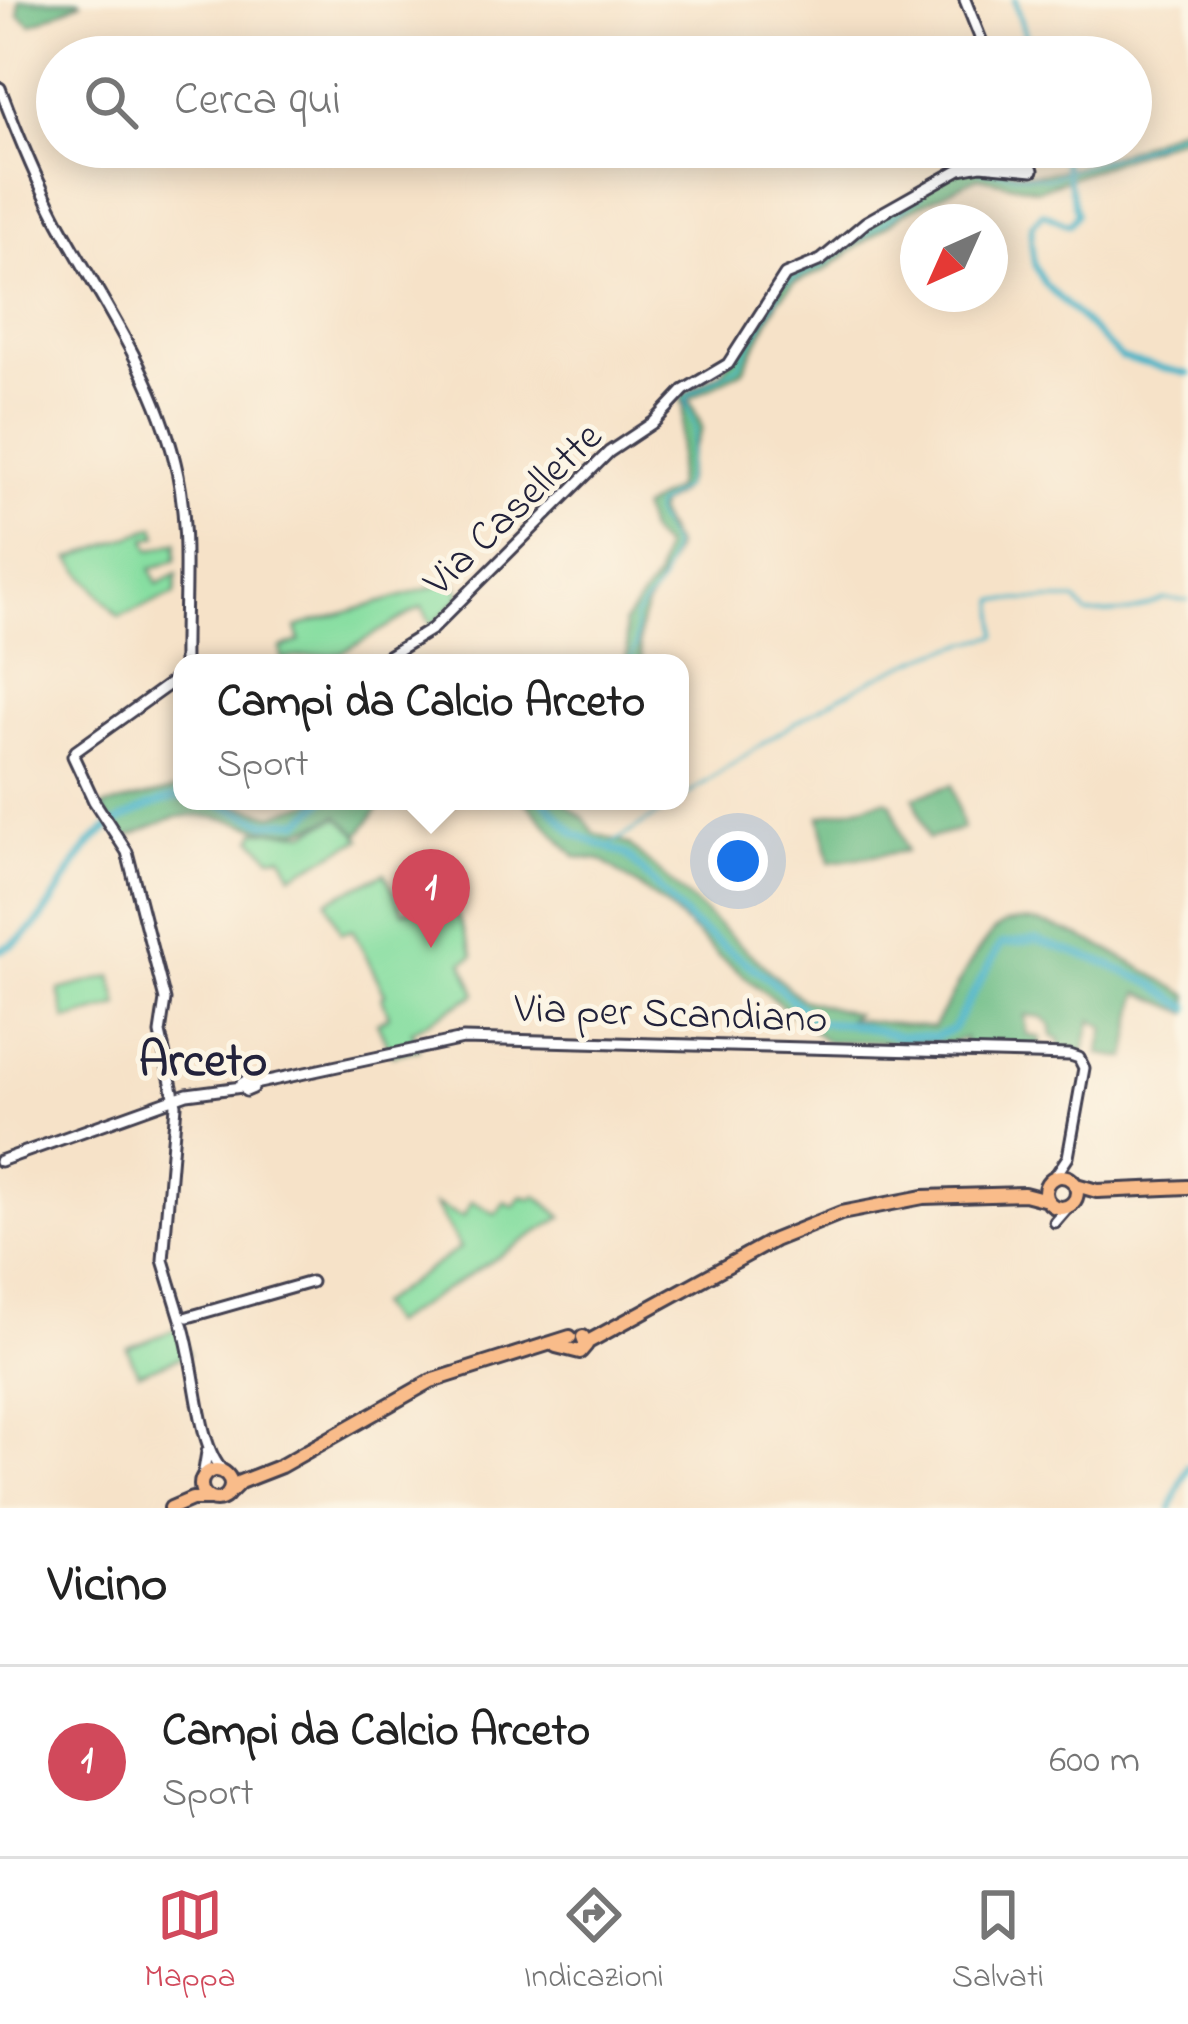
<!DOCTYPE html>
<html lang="it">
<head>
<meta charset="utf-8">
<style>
	body { margin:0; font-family:"Indie Flower",sans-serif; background:#f2f2f2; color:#222 }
	.compass { position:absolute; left:900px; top:204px; width:108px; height:108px; border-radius:50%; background:#fff; box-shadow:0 6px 30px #0003; rotate:225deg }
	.you { position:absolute; left:738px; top:861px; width:42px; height:42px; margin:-30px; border:9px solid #fff; border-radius:50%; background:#1a73e8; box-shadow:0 0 0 18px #1a73e833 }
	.badge { display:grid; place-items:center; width:78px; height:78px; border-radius:50%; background:#d1495b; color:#fff; font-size:39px; font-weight:700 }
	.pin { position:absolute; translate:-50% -99px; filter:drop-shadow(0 3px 6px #0008) }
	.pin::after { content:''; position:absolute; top:63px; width:42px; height:36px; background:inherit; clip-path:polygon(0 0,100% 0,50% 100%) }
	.popup { position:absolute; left:173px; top:654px; width:516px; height:156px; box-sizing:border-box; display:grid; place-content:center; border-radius:24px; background:#fff; filter:drop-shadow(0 3px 9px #0005); font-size:39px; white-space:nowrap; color:#767676 }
	.popup b { font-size:45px; color:#222 }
	.popup::after { content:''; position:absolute; left:50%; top:100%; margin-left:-24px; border:24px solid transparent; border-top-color:#fff }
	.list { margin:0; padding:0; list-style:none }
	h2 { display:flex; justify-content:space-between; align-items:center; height:156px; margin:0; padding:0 48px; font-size:51px }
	h2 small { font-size:39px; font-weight:400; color:#767676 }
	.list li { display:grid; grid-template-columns:78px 1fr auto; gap:36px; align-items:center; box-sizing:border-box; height:192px; padding:0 48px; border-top:3px solid #e0e0e0 }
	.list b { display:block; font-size:45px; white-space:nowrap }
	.list p { margin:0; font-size:39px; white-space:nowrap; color:#767676 }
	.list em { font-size:39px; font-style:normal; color:#767676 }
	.icon { flex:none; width:66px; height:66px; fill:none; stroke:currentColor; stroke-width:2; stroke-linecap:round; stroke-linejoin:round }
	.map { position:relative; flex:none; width:1188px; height:1508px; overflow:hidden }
	.search { position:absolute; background:#fff; box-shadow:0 6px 30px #0003; left:36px; right:36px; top:36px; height:132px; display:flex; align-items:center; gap:30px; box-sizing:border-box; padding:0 42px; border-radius:66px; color:#767676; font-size:45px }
	.sheet { height:348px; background:#fff }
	nav { display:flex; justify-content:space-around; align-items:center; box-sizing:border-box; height:168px; border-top:3px solid #e0e0e0; background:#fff; font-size:33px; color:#767676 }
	nav a { display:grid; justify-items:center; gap:6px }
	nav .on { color:#d1495b }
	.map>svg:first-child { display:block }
	.green { fill:#87dea1; stroke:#54806e; stroke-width:3 }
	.forest { fill:#6dbd87; stroke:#487061; stroke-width:3 }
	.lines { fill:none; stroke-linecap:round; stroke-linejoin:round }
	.stream { stroke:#49b4c7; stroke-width:3 }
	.canal { stroke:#49b4c7; stroke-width:6 }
	.river { stroke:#49b4c7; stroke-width:8 }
	.minor-casing { stroke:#423f50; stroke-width:15 }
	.major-casing { stroke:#423f50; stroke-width:18 }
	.minor { stroke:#fff; stroke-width:9 }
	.major { stroke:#f9bc8a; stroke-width:12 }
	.labels { text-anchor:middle; stroke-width:10; stroke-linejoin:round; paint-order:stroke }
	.street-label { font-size:42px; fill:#22223b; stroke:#fcf5e5 }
	.quarter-label { font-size:48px; font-weight:bold; fill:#22223b; stroke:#fcf5e5 }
</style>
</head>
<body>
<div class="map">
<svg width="1188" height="1508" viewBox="0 0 1188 1508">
	<rect width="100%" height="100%" fill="#fcf5e5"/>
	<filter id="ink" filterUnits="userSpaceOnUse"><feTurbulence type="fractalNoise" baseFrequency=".00833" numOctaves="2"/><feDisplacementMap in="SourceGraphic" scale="24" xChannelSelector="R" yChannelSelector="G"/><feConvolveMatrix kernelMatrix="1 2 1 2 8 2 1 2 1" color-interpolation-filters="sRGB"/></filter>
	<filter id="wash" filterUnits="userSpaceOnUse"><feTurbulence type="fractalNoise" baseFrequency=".004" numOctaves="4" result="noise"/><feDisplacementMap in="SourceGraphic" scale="48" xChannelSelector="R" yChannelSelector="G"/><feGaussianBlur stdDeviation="2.7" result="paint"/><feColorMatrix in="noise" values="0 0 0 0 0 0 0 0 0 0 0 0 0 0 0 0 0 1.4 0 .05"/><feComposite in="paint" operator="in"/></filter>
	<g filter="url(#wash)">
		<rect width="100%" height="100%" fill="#f6e2c8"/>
		<!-- green -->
		<path class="green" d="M 155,527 L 158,536 L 146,539 L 150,550 L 177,542 L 176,560 L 151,569 L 157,584 L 177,574 L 175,594 L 119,617 L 70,559 Z
			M 454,581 L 461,596 L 432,625 L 422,607 L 341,653 L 282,659 L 281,648 L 300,641 L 296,627 Z
			M 339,817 L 361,839 L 292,875 L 282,856 L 271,857 L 253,839 L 256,831 L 306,833 Z
			M 385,873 L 403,912 L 451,901 L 474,956 L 463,962 L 476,994 L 412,1031 L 419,1049 L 392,1055 L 377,1023 L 389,1016 L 382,997 L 385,994 L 353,930 L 341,933 L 327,901 Z
			M 112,976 L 119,1006 L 66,1020 L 59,990 Z
			M 536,1195 L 562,1217 L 390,1324 L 377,1305 L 460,1248 L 435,1205 L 463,1217 L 472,1201 L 496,1214 L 505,1202 L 514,1207 L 522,1196 L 532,1199 Z
			M 179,1328 L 189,1354 L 138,1373 L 127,1348 Z"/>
		<!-- forest -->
		<path class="forest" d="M 19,0 L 80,0 L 81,2 L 31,25 L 19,15 Z
			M 1188,123 L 1188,134 L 1038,190 L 978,177 L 906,212 L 825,270 L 794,283 L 778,301 L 743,370 L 682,403 L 681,396 L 723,371 L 786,278 L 943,174 C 996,147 998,178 1044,173 C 1087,169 1148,142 1188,123 Z
			M 690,401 L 702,427 C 701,434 697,440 694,446 C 680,476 698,486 660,504 L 657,512 L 675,547 C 662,586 627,621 643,661 L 624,663 L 628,651 L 624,623 L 657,577 L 663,547 L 649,534 L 641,509 L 675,488 L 684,405 Z
			M 952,785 L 963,829 L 928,839 L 914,797 Z
			M 182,788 L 182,801 L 223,801 L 273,815 L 315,801 L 383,801 L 359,835 L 338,815 C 271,852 249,812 185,816 C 165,817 143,833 123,838 L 101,807 Z
			M 886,800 L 892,803 L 907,851 L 830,862 L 820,816 Z
			M 525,801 L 562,801 L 584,818 L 594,833 L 628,844 L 801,999 L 855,1014 L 849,1019 L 933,1028 C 952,997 969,959 993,932 C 1029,892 1150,975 1188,995 L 1188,1013 L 1139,992 L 1127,1058 L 1099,1054 L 1105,1027 L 1092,1020 L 1082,1058 L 1059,1049 L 1060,1039 L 1052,1036 L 1051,1025 L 1042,1017 L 1025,1015 L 1027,1035 L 1041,1038 L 1039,1049 L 965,1045 L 965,1038 L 951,1043 L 826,1041 L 719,956 L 665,905 L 601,860 L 576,857 Z"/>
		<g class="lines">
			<!-- stream -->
			<path class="stream" d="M 979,170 L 1049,178 L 1066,172
				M 1068,171 L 1139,149 L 1188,128
				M 785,283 L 821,266 L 923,195
				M 630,663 L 636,645 L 635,617 L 662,582 L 672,546 L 654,515 L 654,507 L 683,487 L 695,429 L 686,401 L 689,395 L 738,366 L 780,291
				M 680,800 C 776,734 881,658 997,636 L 996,600 L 1075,600 L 1087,614 L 1130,612 L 1164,599 L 1188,600
				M 610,845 L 678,801"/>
			<!-- canal -->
			<path class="canal" d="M 1015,0 L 1032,57
				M 1060,147 L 1077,214 L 1069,225 L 1043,213 L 1032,225 L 1031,242 L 1034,264 L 1044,283 L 1121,358 L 1188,374
				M 1171,1508 L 1188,1466"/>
			<!-- river -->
			<path class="river" d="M 212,801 L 267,823 L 301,821 L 324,801
				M 544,801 L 575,834 L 627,855 L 692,924 L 768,978 L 816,1022 L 848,1024 L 899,1036 L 934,1037 L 953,1029 L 1001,944 L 1036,940 L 1100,961 L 1153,984 L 1188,1008
				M 0,950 C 50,932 62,870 97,837 C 116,819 157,801 182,796"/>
		</g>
	</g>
	<g filter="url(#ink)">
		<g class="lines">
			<defs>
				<path id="minor" d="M 965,0 L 988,57
					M 0,88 C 17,133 36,180 59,223 C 101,300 154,374 175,462 C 191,525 183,598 184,663
					M 377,663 L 432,629 L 609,452 L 654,422 L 684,390 L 728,364 L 785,275 L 821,260 L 866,222 L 960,169 L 981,165 L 1033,170 L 1025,147
					M 250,1079 L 253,1088 L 246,1091 L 242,1083 Z
					M 254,1084 L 463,1039 L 1070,1055 L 1079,1058 L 1084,1068 L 1068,1157 L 1054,1178
					M 0,1161 L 187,1094 L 242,1087
					M 1055,1222 L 1068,1207
					M 188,1317 L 311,1282
					M 181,1319 L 163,1260 L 176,1105 L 160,1033 L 165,1000 L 127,852 L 94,801 L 73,756 L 76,751 L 182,675
					M 182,1324 C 196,1364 197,1446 223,1471
					M 203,1477 L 207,1452"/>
				<path id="major" d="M1045 1192a16 16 0 1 1 32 0a16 16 0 1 1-32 0Z
					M 1076,1185 L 1097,1191 L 1188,1187
					M 586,1343 L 774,1240 L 841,1213 L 923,1197 L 1024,1194 L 1047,1200
					M 556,1346 L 580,1352 L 586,1345 L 583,1337
					M201 1485a15 15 0 1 1 30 0a15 15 0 1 1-30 0Z
					M 230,1492 L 240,1482 L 281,1466 L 431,1381 L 570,1337
					M 171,1508 L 192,1499 L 209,1499"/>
			</defs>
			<!-- minor casing -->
			<use href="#minor" class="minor-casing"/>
			<!-- major casing -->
			<use href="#major" class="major-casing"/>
			<!-- minor -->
			<use href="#minor" class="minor"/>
			<!-- major -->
			<use href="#major" class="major"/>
		</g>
	</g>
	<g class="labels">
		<!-- street labels -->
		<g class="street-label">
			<text transform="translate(511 507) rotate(-44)" y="15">Via Casellette</text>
			<text transform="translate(671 1011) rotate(2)" y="15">Via per Scandiano</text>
		</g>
		<!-- quarter labels -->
		<g class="quarter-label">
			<text x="203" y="1075">Arceto</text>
		</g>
	</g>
</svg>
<svg class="compass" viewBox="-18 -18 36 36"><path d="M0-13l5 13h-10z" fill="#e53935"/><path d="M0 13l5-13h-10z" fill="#767676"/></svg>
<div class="you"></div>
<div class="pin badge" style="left:431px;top:948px">1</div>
<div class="popup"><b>Campi da Calcio Arceto</b>Sport</div>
<div class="search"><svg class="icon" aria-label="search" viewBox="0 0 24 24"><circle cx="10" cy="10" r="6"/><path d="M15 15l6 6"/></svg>Cerca qui</div>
</div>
<section class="sheet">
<h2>Vicino<small></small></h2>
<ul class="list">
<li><span class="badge">1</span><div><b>Campi da Calcio Arceto</b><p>Sport</p></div><em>600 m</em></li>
</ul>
</section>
<nav>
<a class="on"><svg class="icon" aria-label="map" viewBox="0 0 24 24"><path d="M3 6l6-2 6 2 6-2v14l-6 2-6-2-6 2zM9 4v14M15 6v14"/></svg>Mappa</a>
<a><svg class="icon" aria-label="directions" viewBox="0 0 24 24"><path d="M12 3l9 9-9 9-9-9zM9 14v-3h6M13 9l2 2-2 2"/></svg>Indicazioni</a>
<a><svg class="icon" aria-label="saved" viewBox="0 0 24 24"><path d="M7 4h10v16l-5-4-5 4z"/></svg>Salvati</a>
</nav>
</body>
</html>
